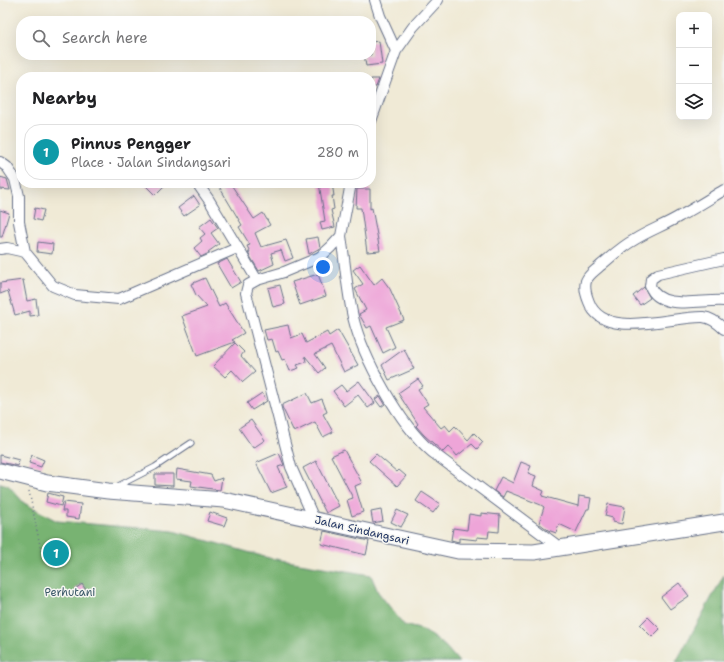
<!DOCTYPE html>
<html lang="en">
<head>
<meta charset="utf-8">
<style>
	body { margin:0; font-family:"Shantell Sans",sans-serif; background:#f6f6f6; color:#202124 }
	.controls { position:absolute; right:12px; top:12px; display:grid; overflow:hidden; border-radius:8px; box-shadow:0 4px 16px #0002 }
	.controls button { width:36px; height:36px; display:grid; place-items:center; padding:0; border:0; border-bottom:1px solid #e0e0e0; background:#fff; color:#202124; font:20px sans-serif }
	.you { position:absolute; left:323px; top:267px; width:14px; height:14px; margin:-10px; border:3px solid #fff; border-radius:50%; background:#1a73e8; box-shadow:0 0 0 6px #1a73e833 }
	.badge { display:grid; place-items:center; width:26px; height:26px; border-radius:50%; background:#0f766e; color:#fff; font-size:13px; font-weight:700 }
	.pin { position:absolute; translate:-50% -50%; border:2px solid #fff; box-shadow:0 1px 4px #0006 }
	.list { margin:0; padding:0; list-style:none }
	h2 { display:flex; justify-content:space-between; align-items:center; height:52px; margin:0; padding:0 16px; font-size:17px }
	h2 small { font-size:13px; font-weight:400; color:#757577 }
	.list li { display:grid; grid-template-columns:26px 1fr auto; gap:12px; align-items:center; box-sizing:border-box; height:56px; margin:0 8px 8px; padding:0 8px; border:1px solid #e0e0e0; border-radius:16px }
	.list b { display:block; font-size:15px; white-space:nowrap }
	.list p { margin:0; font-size:13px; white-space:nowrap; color:#757577 }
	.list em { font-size:13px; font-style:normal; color:#757577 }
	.icon { flex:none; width:22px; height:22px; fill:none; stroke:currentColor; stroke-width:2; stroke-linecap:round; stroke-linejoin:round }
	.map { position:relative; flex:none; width:724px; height:662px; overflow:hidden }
	.search { position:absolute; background:#fff; box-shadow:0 4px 16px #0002; left:16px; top:16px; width:360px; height:44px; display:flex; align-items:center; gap:10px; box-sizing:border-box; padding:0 14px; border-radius:16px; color:#757577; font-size:15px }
	.panel { position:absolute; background:#fff; box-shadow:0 4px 16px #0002; left:16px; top:72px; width:360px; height:116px; border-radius:16px }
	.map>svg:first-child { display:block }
	.forest { fill:#78b372; stroke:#4a7168 }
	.building { fill:#eea5d8 }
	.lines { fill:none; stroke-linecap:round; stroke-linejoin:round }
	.service-casing { stroke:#667088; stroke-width:7 }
	.minor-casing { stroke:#667088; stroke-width:12 }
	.primary-casing { stroke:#667088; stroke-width:17 }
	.path { stroke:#667088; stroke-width:1.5; stroke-dasharray:1 3; stroke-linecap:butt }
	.service { stroke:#fff; stroke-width:5 }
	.minor { stroke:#fff; stroke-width:10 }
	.primary { stroke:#fff; stroke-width:15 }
	.labels { text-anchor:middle; stroke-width:3; stroke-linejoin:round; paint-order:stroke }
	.street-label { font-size:11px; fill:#1b2f5e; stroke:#f6f6f2 }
	.park-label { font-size:11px; fill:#3a5868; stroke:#f6f6f2 }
</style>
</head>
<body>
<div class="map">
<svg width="724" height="662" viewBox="0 0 724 662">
	<rect width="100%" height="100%" fill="#f6f6f2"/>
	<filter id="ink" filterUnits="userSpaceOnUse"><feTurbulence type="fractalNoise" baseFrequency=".025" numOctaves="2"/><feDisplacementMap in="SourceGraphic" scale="8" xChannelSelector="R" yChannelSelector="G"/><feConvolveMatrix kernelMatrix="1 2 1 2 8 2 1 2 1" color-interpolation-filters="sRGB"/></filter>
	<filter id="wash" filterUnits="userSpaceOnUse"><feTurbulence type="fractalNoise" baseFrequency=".012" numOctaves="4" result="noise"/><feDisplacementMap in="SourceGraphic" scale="16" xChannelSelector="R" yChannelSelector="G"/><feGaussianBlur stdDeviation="0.9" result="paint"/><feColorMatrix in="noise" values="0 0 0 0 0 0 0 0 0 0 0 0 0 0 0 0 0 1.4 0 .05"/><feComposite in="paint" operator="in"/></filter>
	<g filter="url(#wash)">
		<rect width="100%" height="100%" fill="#f0ead6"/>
		<!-- forest -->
		<path class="forest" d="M 0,483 L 8,485 L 24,503 L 57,521 L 173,531 L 269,558 L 371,575 L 378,592 L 404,625 L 423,630 L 445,646 L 459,662 L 0,662 Z
			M 724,575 L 724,662 L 676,662 Z"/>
		<g id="blocks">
			<!-- building -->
			<path class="building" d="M 379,41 L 382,64 L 366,66 L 364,55 L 371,55 L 371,42 Z
				M 371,79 L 379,79 L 376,87 L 371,87 Z
				M 0,177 L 7,179 L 10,190 L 0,189 Z
				M 143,183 L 167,183 L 155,195 Z
				M 217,183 L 230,183 L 254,219 L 263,213 L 270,225 L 255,233 L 261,247 L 286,240 L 293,258 L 285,261 L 281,250 L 271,253 L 274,264 L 259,271 L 248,253 L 250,252 L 247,246 L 250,245 L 239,227 L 242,225 Z
				M 319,183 L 332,183 L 334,196 L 332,196 L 334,209 L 331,210 L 335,227 L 322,230 L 320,222 L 325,221 Z
				M 357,189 L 370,189 L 370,209 L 372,208 L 380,251 L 367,252 L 361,208 L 356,208 Z
				M 194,196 L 200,205 L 184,216 L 178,208 Z
				M 35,208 L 44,210 L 41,221 L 33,219 Z
				M 0,210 L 9,213 L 2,237 L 0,237 Z
				M 211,218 L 218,228 L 211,233 L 219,244 L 208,252 L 209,253 L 201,257 L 194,248 L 202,241 L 200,238 L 205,234 L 199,227 Z
				M 318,237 L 320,248 L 309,254 L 306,239 Z
				M 38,242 L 53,244 L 52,254 L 37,252 Z
				M 227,259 L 241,282 L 231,288 L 217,264 Z
				M 360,265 L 374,285 L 382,278 L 390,289 L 404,320 L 386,327 L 395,347 L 383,353 L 371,326 L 367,328 L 359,314 L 366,310 L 355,289 L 363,284 L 353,270 Z
				M 318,274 L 326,296 L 300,305 L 292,282 Z
				M 205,278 L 219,307 L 225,303 L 244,333 L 232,340 L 235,342 L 197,356 L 182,316 L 207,307 L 196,295 L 191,284 Z
				M 23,280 L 27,301 L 36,299 L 38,315 L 30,316 L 30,311 L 15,315 L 8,291 L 0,294 L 0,283 Z
				M 280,285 L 285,304 L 273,307 L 268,288 Z
				M 644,287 L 650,298 L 640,305 L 633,296 Z
				M 288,325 L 291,338 L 302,334 L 306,343 L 327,332 L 329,336 L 338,330 L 358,365 L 344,372 L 331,346 L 315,354 L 325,368 L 319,373 L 305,356 L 306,362 L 297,365 L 299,368 L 290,371 L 285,359 L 282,360 L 278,351 L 276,352 L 272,339 L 267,340 L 264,330 Z
				M 235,343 L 244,352 L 241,356 L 255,372 L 243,382 L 232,370 L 225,377 L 213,366 Z
				M 404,349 L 414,369 L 389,380 L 382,365 Z
				M 418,379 L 423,386 L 418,389 L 428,404 L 423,407 L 441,428 L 445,425 L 450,431 L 455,426 L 468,440 L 474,433 L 483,442 L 477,449 L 472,444 L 457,456 L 449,446 L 443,452 L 424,435 L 416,426 L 418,424 L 398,393 Z
				M 359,381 L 375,403 L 368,408 L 358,395 L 344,406 L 333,391 L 341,385 L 346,391 Z
				M 262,393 L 267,401 L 252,410 L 247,403 Z
				M 307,393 L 312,403 L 322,399 L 327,412 L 323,414 L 333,432 L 323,437 L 315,422 L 294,432 L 282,407 L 282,405 Z
				M 380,396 L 385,404 L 381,407 L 375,399 Z
				M 251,420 L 265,440 L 253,448 L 239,428 Z
				M 344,450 L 362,483 L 355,486 L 363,512 L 352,516 L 347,500 L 353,498 L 331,456 Z
				M 279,453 L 284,465 L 278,467 L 287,487 L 271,493 L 256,463 Z
				M 376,454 L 397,472 L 399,470 L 406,476 L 397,486 L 369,461 Z
				M 0,455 L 19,460 L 18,466 L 0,462 Z
				M 32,455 L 44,460 L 41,467 L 29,463 Z
				M 316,461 L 339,506 L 326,513 L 303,468 Z
				M 521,462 L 531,466 L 528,473 L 536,476 L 533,486 L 544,491 L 542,496 L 578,506 L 579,496 L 591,498 L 589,509 L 587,509 L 576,532 L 559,524 L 556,533 L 548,530 L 539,523 L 544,507 L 541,505 L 506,491 L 503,497 L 494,491 L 501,477 L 513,483 Z
				M 177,469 L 211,475 L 214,481 L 222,478 L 220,490 L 191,486 L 192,481 L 176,479 Z
				M 155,474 L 173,474 L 173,486 L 155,485 Z
				M 422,492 L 440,504 L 433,513 L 416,501 Z
				M 48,493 L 63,497 L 61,506 L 46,502 Z
				M 64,502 L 81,504 L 79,519 L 66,517 L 66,511 L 62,511 Z
				M 608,504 L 625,507 L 622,524 L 613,522 L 613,518 L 605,516 Z
				M 381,510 L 383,521 L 373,523 L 371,512 Z
				M 397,510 L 408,515 L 401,527 L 391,522 Z
				M 210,512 L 227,518 L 224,526 L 207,521 Z
				M 481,513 L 500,515 L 499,532 L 489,531 L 488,538 L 477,537 L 477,540 L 459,538 L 459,542 L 451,540 L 453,528 L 467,530 L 469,514 L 481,516 Z
				M 324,531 L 369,541 L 366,555 L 321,544 Z
				M 679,583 L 689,596 L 670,609 L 661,597 Z
				M 82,584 L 86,590 L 79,595 L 75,589 Z
				M 648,617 L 660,629 L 652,637 L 640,625 Z"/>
		</g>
	</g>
	<g filter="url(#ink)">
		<use href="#blocks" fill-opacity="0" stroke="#667088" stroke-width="1"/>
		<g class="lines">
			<defs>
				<path id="service" d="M 116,487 L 155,467 L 191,443"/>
				<path id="minor" d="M 375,0 L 380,16 L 396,51
					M 371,121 L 396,51 L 413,27 L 438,0
					M 0,162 L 7,167 L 15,179 L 19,196 L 19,222 L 25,252 L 53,286 L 75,295 L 119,299 L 237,248
					M 197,183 L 209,200 L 257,280
					M 724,190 C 709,199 695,208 680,216 C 665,225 648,231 634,240 C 621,247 611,257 600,266 C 595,271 589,274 586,281 C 584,288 586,295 589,302 C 603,341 672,316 703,317 C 712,318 718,323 724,329
					M 341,236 C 345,262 347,291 353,317 C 363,358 399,424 432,452 L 562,549
					M 0,249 L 7,248 L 25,252
					M 724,259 L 658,274 L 651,279 L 650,286 C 660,312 702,299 724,301
					M 314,519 L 291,467 L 246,293 L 248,285 L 257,280 L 284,272 L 320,257 L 331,247 L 341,236 L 351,183"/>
				<path id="primary" d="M 0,471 L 47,483 L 108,491 L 224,500 L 458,551 L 534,552 L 724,522"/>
			</defs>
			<!-- service casing -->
			<use href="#service" class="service-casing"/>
			<!-- minor casing -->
			<use href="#minor" class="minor-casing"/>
			<!-- primary casing -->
			<use href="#primary" class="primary-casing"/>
			<!-- path -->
			<path class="path" d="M 29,491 L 42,555"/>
			<!-- service -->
			<use href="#service" class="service"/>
			<!-- minor -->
			<use href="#minor" class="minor"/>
			<!-- primary -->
			<use href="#primary" class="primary"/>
		</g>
	</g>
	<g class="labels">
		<!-- street labels -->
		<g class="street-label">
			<text transform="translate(362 530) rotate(13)" y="4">Jalan Sindangsari</text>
		</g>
		<!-- park labels -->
		<g class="park-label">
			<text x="70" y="596">Perhutani</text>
		</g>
	</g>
</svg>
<div class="controls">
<button>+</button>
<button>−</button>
<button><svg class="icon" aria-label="layers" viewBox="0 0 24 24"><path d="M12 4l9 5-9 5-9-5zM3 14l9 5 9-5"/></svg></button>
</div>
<div class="you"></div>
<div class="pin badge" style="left:56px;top:553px;background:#0f9aa8">1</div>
<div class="search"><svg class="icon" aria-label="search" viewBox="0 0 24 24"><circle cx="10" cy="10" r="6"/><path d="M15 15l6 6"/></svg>Search here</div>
<section class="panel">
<h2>Nearby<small></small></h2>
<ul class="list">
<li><span class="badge" style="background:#0f9aa8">1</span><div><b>Pinnus Pengger</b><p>Place · Jalan Sindangsari</p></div><em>280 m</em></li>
</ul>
</section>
</div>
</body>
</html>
